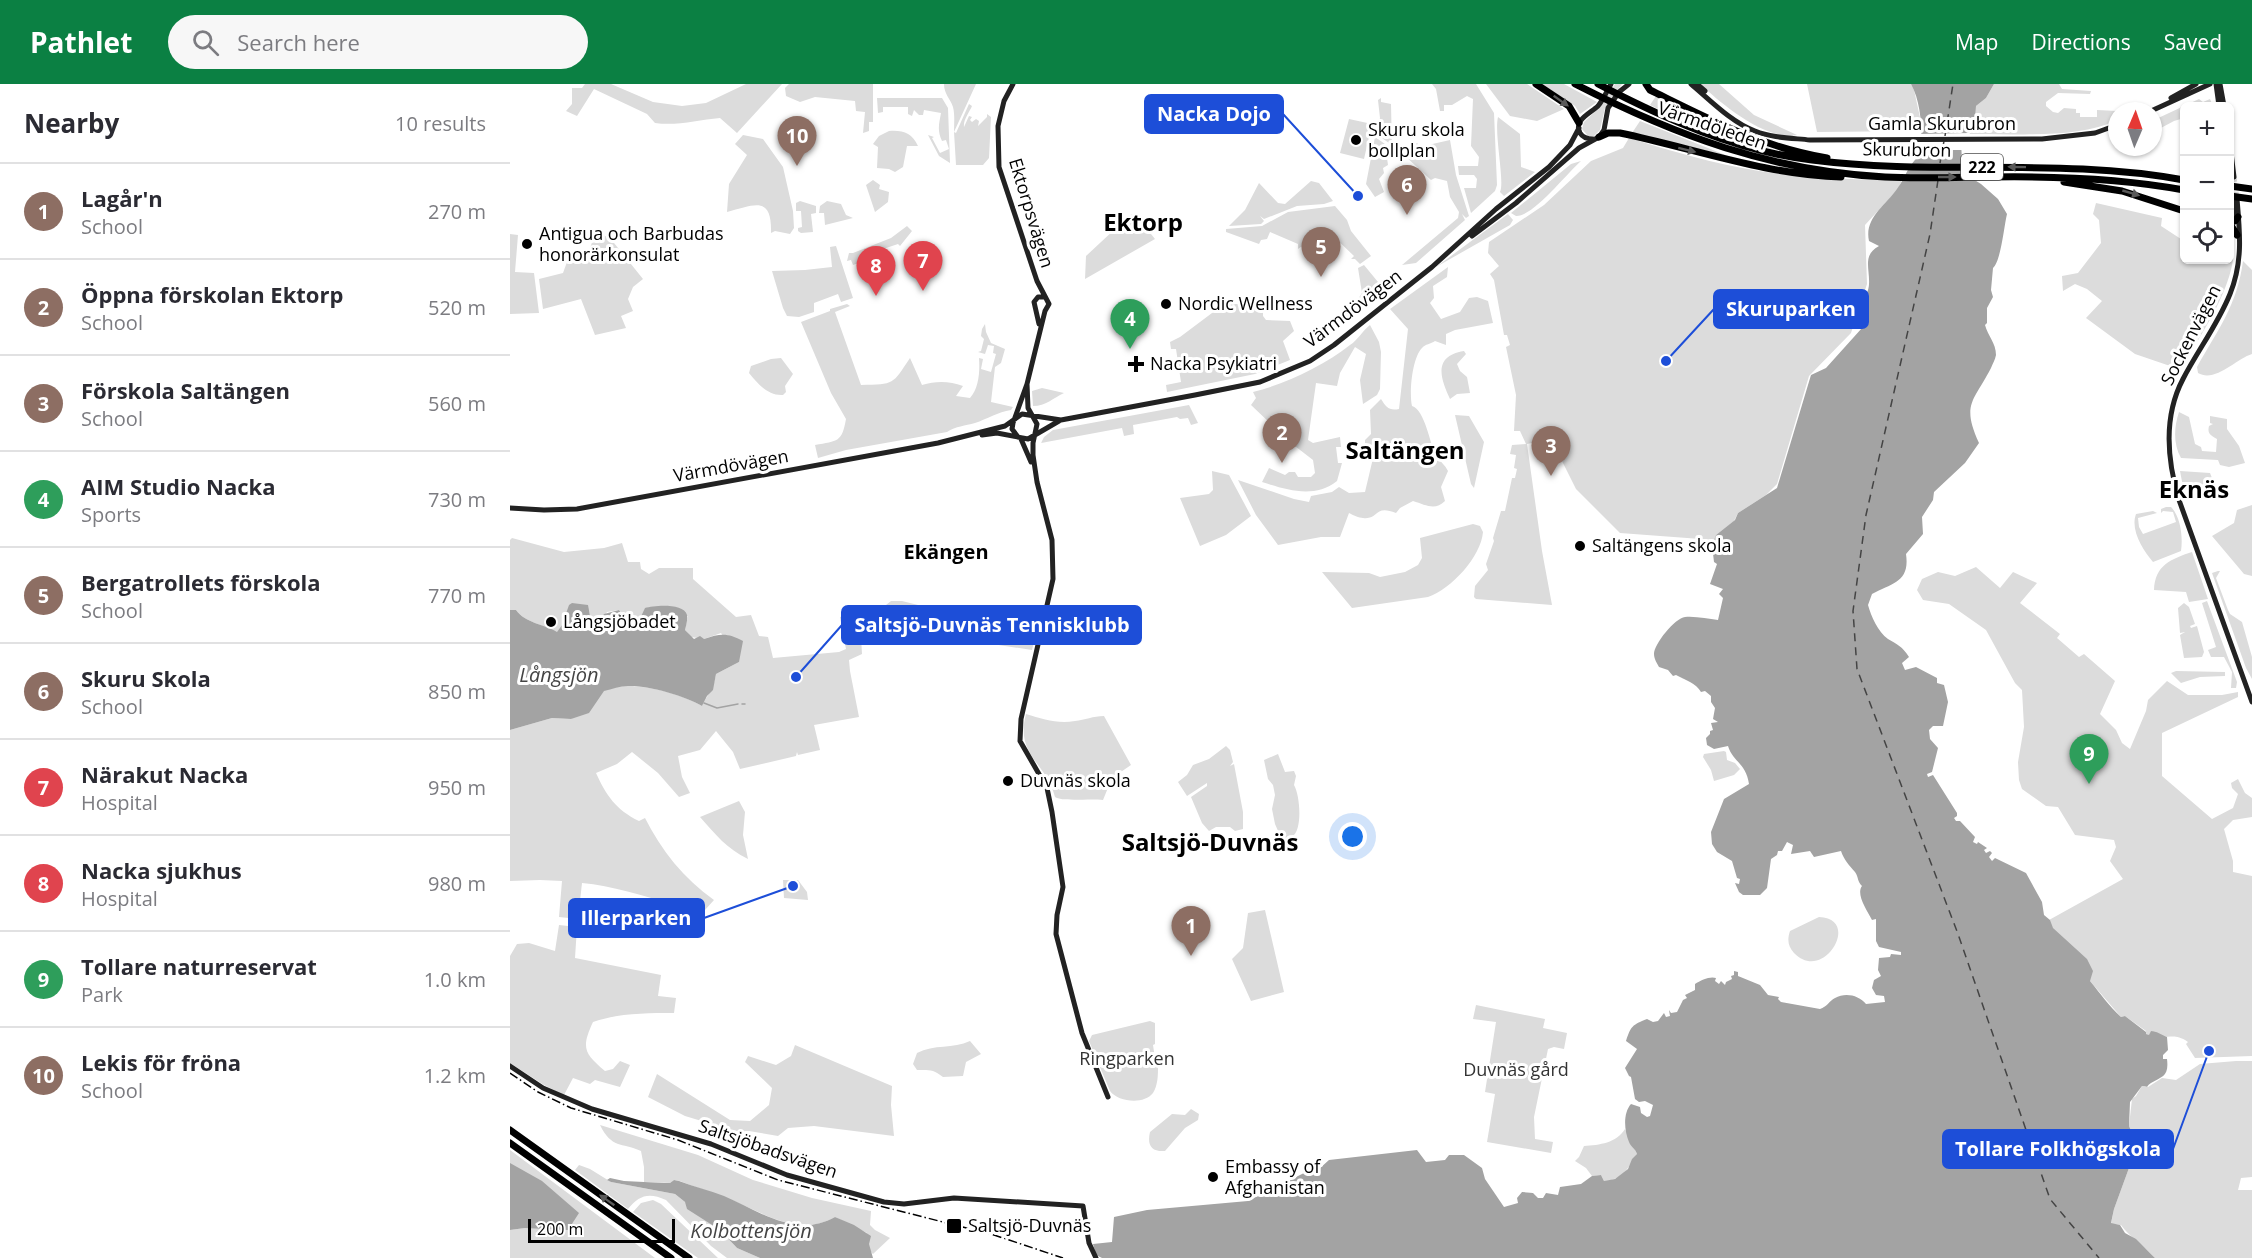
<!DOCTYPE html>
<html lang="en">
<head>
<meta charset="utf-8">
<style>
	body { margin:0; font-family:"Open Sans",sans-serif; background:#f7f7f7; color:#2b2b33 }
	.controls { position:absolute; right:18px; top:18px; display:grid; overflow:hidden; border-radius:9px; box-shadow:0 2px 4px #0004 }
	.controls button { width:54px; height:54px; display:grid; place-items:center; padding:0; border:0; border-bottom:2px solid #e1e1e2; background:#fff; color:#2b2b33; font:30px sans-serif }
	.compass { position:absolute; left:1598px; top:18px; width:54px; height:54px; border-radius:50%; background:#fff; box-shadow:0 2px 4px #0004; rotate:2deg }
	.scale { position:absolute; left:18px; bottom:15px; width:147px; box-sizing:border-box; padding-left:6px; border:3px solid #000; border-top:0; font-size:16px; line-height:21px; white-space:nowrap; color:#000; -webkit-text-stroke:4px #fff; paint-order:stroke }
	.you { position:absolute; left:843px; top:753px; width:21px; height:21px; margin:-15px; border:4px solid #fff; border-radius:50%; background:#1a73e8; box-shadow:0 0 0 9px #1a73e833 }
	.badge { display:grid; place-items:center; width:39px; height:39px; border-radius:50%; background:#0b8043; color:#fff; font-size:20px; font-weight:700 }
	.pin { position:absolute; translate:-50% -50px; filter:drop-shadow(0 2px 3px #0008) }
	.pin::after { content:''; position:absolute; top:32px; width:21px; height:18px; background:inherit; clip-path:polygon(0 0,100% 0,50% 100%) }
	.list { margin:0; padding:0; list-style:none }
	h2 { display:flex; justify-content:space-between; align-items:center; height:78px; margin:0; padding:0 24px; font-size:26px }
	h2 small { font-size:20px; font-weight:400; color:#7c7c81 }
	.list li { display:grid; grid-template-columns:39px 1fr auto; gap:18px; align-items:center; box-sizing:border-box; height:96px; padding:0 24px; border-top:2px solid #e1e1e2 }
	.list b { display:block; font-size:22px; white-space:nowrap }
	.list p { margin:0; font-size:20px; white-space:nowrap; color:#7c7c81 }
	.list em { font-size:20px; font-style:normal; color:#7c7c81 }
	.icon { flex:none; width:33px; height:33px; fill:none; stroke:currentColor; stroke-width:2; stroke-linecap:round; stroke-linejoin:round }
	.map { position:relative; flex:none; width:1742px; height:1174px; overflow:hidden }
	header { display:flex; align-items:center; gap:36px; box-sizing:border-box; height:84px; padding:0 30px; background:#0b8043; color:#fff }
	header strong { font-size:28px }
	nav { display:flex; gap:33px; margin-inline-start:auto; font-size:21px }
	.search { width:420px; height:54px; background:#f7f7f7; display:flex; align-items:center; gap:15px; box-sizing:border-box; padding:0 21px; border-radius:33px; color:#7c7c81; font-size:22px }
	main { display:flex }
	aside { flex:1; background:#fff }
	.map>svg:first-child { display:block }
	.green { fill:#dcdcdc }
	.water { fill:#a3a3a3 }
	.pier { fill:#fff }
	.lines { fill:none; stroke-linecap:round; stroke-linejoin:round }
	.stream { stroke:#a3a3a3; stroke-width:1.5 }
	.ferry { stroke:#444; stroke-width:1.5; stroke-dasharray:8 6; stroke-linecap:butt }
	.secondary-tunnel { stroke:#d9d9d9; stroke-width:5; stroke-dasharray:5 2.5; stroke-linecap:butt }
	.secondary { stroke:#222; stroke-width:5 }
	.highway { stroke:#000; stroke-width:7 }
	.rail { stroke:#000; stroke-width:1.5; stroke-dasharray:9 3 1.5 3; stroke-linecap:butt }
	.oneway { fill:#595959 }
	.poi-dot { fill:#000; stroke:#fff; stroke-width:2 }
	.labels { text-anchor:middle; stroke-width:6; stroke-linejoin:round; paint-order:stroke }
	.shield { fill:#fff; stroke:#4c4c4c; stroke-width:1.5 }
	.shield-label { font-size:16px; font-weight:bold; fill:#000 }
	.street-label { font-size:18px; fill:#000; stroke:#fff }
	.poi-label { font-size:18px; fill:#000; stroke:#fff; text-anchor:start }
	.park-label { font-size:18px; fill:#333; stroke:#fff }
	.neighbourhood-label { font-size:20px; font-weight:bold; fill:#000; stroke:#fff }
	.water-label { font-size:20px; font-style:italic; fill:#444; stroke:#fff }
	.district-label { font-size:24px; font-weight:bold; fill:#000; stroke:#fff }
	.leader { fill:none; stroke:#1d4ed8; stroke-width:2 }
	.callout-dot { fill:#1d4ed8; stroke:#fff; stroke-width:2 }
	.callout { fill:#1d4ed8; stroke:#1d4ed8; stroke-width:2 }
	.callout-label { font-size:20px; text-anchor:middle; font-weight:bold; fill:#fff }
</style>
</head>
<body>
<header>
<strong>Pathlet</strong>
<div class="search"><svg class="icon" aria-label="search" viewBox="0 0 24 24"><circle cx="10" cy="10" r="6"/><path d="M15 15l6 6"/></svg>Search here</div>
<nav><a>Map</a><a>Directions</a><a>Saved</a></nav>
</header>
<main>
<aside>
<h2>Nearby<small>10 results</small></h2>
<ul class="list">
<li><span class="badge" style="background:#8d6e63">1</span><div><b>Lagår'n</b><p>School</p></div><em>270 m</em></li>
<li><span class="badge" style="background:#8d6e63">2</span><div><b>Öppna förskolan Ektorp</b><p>School</p></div><em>520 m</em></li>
<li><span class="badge" style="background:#8d6e63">3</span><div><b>Förskola Saltängen</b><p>School</p></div><em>560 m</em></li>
<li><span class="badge" style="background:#2e9e5b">4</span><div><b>AIM Studio Nacka</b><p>Sports</p></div><em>730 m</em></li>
<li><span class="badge" style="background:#8d6e63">5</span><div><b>Bergatrollets förskola</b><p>School</p></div><em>770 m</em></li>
<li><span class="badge" style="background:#8d6e63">6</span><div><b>Skuru Skola</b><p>School</p></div><em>850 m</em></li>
<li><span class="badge" style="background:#e0444e">7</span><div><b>Närakut Nacka</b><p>Hospital</p></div><em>950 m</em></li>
<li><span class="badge" style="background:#e0444e">8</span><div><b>Nacka sjukhus</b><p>Hospital</p></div><em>980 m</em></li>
<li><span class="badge" style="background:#2e9e5b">9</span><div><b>Tollare naturreservat</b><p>Park</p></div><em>1.0 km</em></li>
<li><span class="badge" style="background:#8d6e63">10</span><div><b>Lekis för fröna</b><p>School</p></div><em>1.2 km</em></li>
</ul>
</aside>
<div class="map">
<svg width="1742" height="1174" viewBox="0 0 1742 1174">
	<rect width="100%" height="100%" fill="#fff"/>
	<!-- green -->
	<path class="green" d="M 75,0 L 101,0 L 143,18 L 172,22 L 196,19 L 236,0 L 272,0 L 227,49 L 210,34 C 188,36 167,42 145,39 L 137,30 L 84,5 L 67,32 L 56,27 L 62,20 L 62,4 L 72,4 Z
		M 279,0 L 363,0 L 363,38 L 359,38 L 359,47 L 353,49 L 355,28 L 346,27 L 345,17 L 305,13 L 290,18 L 276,12 L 275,4 Z
		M 434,0 L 466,0 L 444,48 C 444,40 445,31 443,23 C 440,14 434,10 434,0 Z
		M 922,0 L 966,0 L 984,29 L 987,101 L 985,107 L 961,129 L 954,104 L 966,104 L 967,95 L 964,91 L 949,91 L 948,82 L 968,82 L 969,73 L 961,62 L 963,15 L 957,12 L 942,21 L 934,21 L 934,27 L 930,27 L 926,5 Z
		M 976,0 L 1017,0 L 1054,25 L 1027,37 L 1000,32 Z
		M 1032,0 L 1054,0 L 1087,18 L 1070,30 L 1065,22 Z
		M 1105,0 L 1112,0 L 1095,24 L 1090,46 L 1084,52 L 1078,52 L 1072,45 L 1074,38 L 1092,21 Z
		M 1190,0 L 1209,0 L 1244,31 L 1287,51 C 1255,57 1212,20 1190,0 Z
		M 1297,0 L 1401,0 L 1404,6 L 1413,47 L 1307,48 Z
		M 1484,0 L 1549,0 L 1552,5 L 1581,7 L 1580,10 L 1548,9 L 1536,18 L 1536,22 L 1543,28 L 1548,29 L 1554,24 L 1566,25 L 1566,29 L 1570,29 L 1570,33 L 1587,33 L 1587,26 L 1607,27 L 1607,36 C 1566,56 1502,49 1456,50 L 1465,37 L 1466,22 L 1476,14 Z
		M 1146,12 L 1225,50 L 1265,66 L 1225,55 L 1150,26 L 1140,21 Z
		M 367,14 L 432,14 L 438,24 L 440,79 L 429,72 L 418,51 L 424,53 L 422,54 L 430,69 L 439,65 L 436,56 L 432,57 C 427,46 429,40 431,29 L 414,26 L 413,31 L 409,31 L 404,26 L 402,32 L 398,30 L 398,23 L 373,23 L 373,28 L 368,29 Z
		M 871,14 L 871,18 L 881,20 L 882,66 L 879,59 L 866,50 L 870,34 L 868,16 Z
		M 1689,15 L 1693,18 L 1700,15 L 1703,22 L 1674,22 L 1674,34 L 1664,37 L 1649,45 L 1644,36 Z
		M 459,20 L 462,22 C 459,29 453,36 454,43 L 459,32 L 462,33 L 460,36 L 462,38 L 466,35 L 469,37 L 468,42 L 477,33 L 477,30 L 481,33 L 479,74 L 473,81 L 446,81 L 444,48 L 446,49 Z
		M 988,33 L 1010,50 L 1011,83 L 1025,88 L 994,112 L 990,108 C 995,98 984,50 988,33 Z
		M 839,35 L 862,40 L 854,75 L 830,69 Z
		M 1130,37 L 1218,72 L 1122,49 Z
		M 379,47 C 393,46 402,49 408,62 L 397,62 L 393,83 L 385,88 L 379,85 L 367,84 L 368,63 L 363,60 L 369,52 Z
		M 233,51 L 253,55 L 273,83 L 283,127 L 284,144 L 280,150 L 265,147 L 261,149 C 262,111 245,121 217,128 L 219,100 L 237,71 L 225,60 Z
		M 865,53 L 875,60 L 878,81 L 873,84 L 874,89 L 869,95 L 874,108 L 865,113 L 856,100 Z
		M 1119,54 C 1161,67 1205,80 1249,87 C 1296,94 1344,96 1392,96 L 1388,105 L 1355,141 L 1357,200 L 1341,249 L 1299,292 L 1267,400 L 1256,411 L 1228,429 L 1224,437 L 1206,451 L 1204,456 L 1110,449 L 1066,405 L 1041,355 L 1017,360 L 1032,467 L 1042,521 L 966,515 L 964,513 L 965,502 L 978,486 L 976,480 L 984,457 L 983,454 L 991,427 L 995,427 L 1002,394 L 1005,394 L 1007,385 L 1004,384 L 1006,371 L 1000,370 L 1002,361 L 1016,360 L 1010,347 L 1004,347 L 1006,311 L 996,263 L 1000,261 L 997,251 L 994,251 L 984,196 L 980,190 L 989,182 L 978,169 L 979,158 L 1034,121 L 1081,77 L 1113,64 Z
		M 940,56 L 946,91 L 959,132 L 956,134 L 952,130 L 955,136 L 906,179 L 892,181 L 948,134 L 949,128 L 940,113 L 937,97 L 925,94 L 921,96 L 894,71 L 907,59 L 913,65 L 918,61 Z
		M 1071,77 C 1057,89 1023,133 1006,132 L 1001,129 L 1061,80 Z
		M 363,96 L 370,101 L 369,105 L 379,108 L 378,118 L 365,128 L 356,101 Z
		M 801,97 L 809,99 L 823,117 L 814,120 L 787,122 L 754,135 L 750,132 L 754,137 L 751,140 L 719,142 L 735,126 L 749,99 L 768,119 L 775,120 Z
		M 290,117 L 306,122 L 306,129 L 301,130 L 303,148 L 291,149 L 288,147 L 288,144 L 292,143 L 291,127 L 286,127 L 286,119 Z
		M 317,117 L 331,120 L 336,131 L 343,134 L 315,141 L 314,129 L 309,129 L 310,122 Z
		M 1586,119 L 1652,134 L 1651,142 L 1674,157 L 1674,176 L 1720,176 L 1720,148 C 1737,185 1690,253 1671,283 L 1666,284 L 1625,270 L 1576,234 L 1592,217 L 1577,205 L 1565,200 L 1553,207 L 1552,192 L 1568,189 L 1591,159 L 1589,136 L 1583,130 Z
		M 825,122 L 837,136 L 841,147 L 861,172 L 850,180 L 845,175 L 841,175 L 844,172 L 821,150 L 819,151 L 815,148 L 812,150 L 810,149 L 788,165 L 788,160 L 760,148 L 757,155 L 751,156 L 749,160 L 716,148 L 716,145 L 752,142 L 778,128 Z
		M 625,130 L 645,155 L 575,195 L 576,172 L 620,131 Z
		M 998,130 L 1003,136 L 1000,141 L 926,183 Z
		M 397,142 L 402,147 L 390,162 L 388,160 L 349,173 L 349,179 L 343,181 L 341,176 L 337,177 L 339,169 L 343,169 L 381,154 Z
		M 86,148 L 100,154 L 133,195 L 123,203 L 118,215 L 123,227 L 111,232 L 116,244 L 85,251 L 71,215 L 33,225 L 29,195 L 53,189 L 57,178 L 78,169 Z
		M 0,150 L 8,151 L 5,188 L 24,189 L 29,229 L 0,230 Z
		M 326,162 L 343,214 L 331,218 L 328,210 L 304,219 L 304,228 L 289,233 L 277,232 L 273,224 L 262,187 L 295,186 L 322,183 L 320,163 Z
		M 1733,177 L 1742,186 L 1742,270 C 1726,275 1705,299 1688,289 L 1687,283 C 1708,245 1727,222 1733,177 Z
		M 854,181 L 868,198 L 873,199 L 882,193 L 882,202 L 846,228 L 839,235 L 838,230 L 852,209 L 848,184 Z
		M 938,183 L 937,193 L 923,202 L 924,214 L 920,219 L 931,235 L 950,228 L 959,214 L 967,213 L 978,217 L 983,239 L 945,246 L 936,250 L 936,261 L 925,257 C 921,260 915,260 912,264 C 902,274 899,309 902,322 C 915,326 920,360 926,372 C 930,377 935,381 938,387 L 931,403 L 935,417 C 925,427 916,421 903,417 L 890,424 L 886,429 C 864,420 869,436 853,434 C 849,434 843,431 839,429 L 830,453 L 811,453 L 768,461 L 746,431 L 728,396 L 784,415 L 799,418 L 801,412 L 822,408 L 829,403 L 839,409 L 855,408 L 864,370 L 855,361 L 855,356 L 861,350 L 860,326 L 871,315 C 876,323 879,327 889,325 L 898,245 L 880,225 Z
		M 718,217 L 725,220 L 753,220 L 753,232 L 756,236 L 780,237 L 784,247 L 773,257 L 780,276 L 745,290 L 657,308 L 656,301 L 671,298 L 666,265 L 661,265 L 660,258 L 670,253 Z
		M 337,220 L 340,222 L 325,228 L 351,301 C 385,300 382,301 400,274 L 412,301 C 426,297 439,297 453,302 L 446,312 L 460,314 C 469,304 470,287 469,274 L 473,275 L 471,285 L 481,288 L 486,270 L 483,269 L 484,262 L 478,261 L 475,270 L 468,268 L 471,267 L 474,255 L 471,252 L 472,245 L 475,240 L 476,248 L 481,259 L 495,265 L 491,279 L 485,283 L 481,318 L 503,323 L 501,326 C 488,328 477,335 465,339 C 455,342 446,342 437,348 L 336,366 L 308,374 L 305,361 C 328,357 332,358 336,335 L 321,309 L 291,238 L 320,227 L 320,225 Z
		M 860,241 L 869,258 L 871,268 L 870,305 L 867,311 L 853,320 L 850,296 L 856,270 L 845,263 L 830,289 L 827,302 L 806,299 L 798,356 L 803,359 L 830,353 L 831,363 L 826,363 L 828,379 L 832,379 L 827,397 C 804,415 777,406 752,398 L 759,384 L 775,391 L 779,388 L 785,388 L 788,393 L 801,393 L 805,389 L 803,376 L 781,359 L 741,321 L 746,314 L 743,308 C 776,300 813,282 840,261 C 848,256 852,247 860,241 Z
		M 954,267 L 956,270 L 947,280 L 950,287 L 957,293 L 960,309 L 947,310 L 940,315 C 930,294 923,272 954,267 Z
		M 271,274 L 283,290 L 275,302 L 276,308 L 273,311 C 258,312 248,300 239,289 L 241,282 L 261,275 Z
		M 532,304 L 554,309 C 543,314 536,322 523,322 L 522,307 Z
		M 679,321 L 688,339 L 681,341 L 678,334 L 670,335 L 667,333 L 623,341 L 624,350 L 614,352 L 612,344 L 531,359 L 534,353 L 543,346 Z
		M 1669,328 L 1679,333 L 1685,360 L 1691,363 L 1692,367 L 1706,368 L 1707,355 C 1701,351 1697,350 1699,342 L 1703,340 L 1700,339 L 1700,332 L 1717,335 L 1717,345 L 1729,362 L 1735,379 L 1719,383 L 1710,381 L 1708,376 L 1671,374 C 1663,360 1664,343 1669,328 Z
		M 945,331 L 959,332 L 974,358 L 964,404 L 961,400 Z
		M 702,387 L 719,391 L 741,432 L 716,451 L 690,462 L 670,414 L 699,410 L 703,406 Z
		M 1670,387 L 1700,389 L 1704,399 L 1687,403 L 1687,407 L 1674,408 Z
		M 1742,421 L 1742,492 L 1734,490 L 1702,452 L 1724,439 L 1727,426 Z
		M 1656,423 L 1661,423 C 1671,433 1673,454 1671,467 L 1643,478 C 1633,466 1620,446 1626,430 L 1643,427 L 1647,429 L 1628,434 L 1629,443 L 1633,450 L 1666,438 L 1663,428 L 1653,427 L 1651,429 L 1651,425 Z
		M 963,440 L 970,442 L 973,448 C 971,473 941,505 918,513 L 842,524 L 812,488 L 859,489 L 870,493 L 895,488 L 908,481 L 912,474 L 910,454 Z
		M 2,454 L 54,468 L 94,464 L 112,459 L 118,478 L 130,478 L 131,485 L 139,490 L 149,484 L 183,484 L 183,495 L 226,533 L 241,531 L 249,552 L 258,553 L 263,574 L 329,568 L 336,565 L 330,533 L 366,521 L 372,523 L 374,549 L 351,553 L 352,570 L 339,576 L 340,587 L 349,633 L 304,641 L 310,666 L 288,671 L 287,668 L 286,672 L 230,685 L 223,668 L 206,647 L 190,666 L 168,672 L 172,693 L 180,709 L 169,713 L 148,689 L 122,668 L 107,680 L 86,689 C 96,711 106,726 129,737 L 135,734 C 151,766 174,795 204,816 L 186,836 L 163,824 L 163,819 C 133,813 102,801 72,799 L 68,835 L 49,833 L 52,797 L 30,796 L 0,797 L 0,646 L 42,634 L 61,635 C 71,627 82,614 93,607 C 116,594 171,609 192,622 C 199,608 203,607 206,590 L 229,578 L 211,549 L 194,555 L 181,553 L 175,546 L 178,532 L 128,539 L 119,538 L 109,526 L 97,528 L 86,545 L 82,543 L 80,537 L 79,526 L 55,531 L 52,541 L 47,549 C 34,540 15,539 6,526 L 0,526 L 0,456 Z
		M 1682,468 L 1698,515 L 1679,518 L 1676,508 L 1644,506 C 1645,481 1661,475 1682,468 Z
		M 1466,483 L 1490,504 L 1503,488 L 1527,499 L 1510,519 L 1550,550 L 1547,554 L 1569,573 L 1574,570 L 1605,597 L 1590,630 L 1606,646 L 1612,659 L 1620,665 L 1636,627 L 1638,616 L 1657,597 L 1678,611 L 1712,611 L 1728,608 L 1728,613 L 1652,649 L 1652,692 L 1702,735 L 1723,724 L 1728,710 L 1722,704 L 1721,699 L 1728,695 L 1735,709 L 1742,714 L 1742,733 L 1723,736 L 1714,745 L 1723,777 L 1723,788 L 1742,792 L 1742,972 L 1685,974 L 1676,960 L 1678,958 C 1663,948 1660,956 1649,951 C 1646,950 1644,948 1641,947 L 1640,952 L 1636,950 L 1636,947 L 1615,932 L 1611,933 L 1580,897 L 1574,873 L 1540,845 L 1539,836 L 1613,795 L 1600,777 L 1606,763 L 1604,756 L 1565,751 L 1548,723 L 1536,722 L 1512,705 L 1509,696 L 1508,678 L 1514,643 L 1512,606 L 1505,599 L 1476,546 L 1439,520 L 1413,516 L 1407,506 L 1412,495 L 1428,488 L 1445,492 Z
		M 1708,487 L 1710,487 L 1706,494 L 1718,526 L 1720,530 L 1732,538 L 1742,573 L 1742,595 L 1736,584 L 1702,489 Z
		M 381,517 L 392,517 L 448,531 L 451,555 L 400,543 L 378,546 L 376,521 Z
		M 1697,517 L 1727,598 L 1726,604 L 1721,604 L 1722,588 L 1714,573 L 1701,573 L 1698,566 L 1706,563 L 1692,519 Z
		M 1674,519 L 1679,523 L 1685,540 L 1680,542 L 1681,544 L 1687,542 L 1694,568 L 1692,573 L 1674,574 L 1670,551 L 1675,548 L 1670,549 L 1668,524 Z
		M 452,533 C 477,534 505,543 524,558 L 522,566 L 456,556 Z
		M 1666,587 L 1715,588 L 1715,592 L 1690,593 L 1671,599 L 1661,589 Z
		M 516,630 C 533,635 547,640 565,637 C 575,636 583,632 594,632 L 621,681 L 602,694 L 593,716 C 581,714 552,718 545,713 C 536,678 505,671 516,630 Z
		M 716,662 L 720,666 L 723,678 L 720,682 L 724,680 L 733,728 L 733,745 L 725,747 L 720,743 L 706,743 L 699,747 L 692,739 L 681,713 L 697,702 L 697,699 L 677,712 L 668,698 L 677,691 L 683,681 L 699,675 Z
		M 1214,667 L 1216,668 L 1217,676 L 1225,679 L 1230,685 L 1224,691 L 1204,697 L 1201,686 L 1193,673 L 1194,670 Z
		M 768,670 L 775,688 L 784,687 L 786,692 L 784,701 C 790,711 793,746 782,753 C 781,754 774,755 772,756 L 765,740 L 762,725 L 765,711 L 763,701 L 758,695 L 754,676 Z
		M 229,717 L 235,728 L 233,751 L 238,775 C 217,765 205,750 190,733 Z
		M 273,796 L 288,796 L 297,808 L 298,816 L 274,814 Z
		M 755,826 L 774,908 L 741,917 L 722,875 L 733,864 L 738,829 Z
		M 1309,833 C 1352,834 1314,900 1284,869 C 1278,862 1277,856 1280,847 Z
		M 49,841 L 67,843 L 65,874 L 151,891 L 148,912 L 166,914 L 164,929 C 136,929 110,929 83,938 C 71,964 74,969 95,987 L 103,985 L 110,977 L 120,981 L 110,1003 L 85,996 L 80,1000 L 63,994 L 54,1011 L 34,1001 L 0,979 L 0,872 L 7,860 L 19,859 L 45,867 Z
		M 966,921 L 1035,935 L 1033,944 L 1057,949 L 1054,965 L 1044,963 L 1038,965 L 1024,1033 L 1025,1055 L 1043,1058 L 1041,1069 L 977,1058 L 985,1010 L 975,1008 L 986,938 L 963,935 Z
		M 640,937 L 645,939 L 645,960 L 643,961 L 646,981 L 648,982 C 648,991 648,1001 643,1009 C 634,1021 608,1018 600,1007 L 579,957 L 582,951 Z
		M 460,957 L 471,970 L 456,978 L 453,992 L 433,993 C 423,985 419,986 407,986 L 403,980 L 407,969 C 424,960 443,965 460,957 Z
		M 285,961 L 382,1002 L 381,1021 L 384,1052 L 304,1042 L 278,1044 L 268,1052 L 239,1047 L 228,1048 L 175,1032 L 138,1013 L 147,990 L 220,1036 L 240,1037 L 259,1021 L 262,1004 L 235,978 L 238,972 L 266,981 L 281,972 Z
		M 1726,977 L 1742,977 L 1742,1093 L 1731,1094 L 1728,1106 L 1742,1106 L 1742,1174 L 1645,1174 C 1634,1161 1620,1154 1611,1141 L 1601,1140 L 1604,1125 L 1623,1073 L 1620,1058 L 1622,1049 L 1619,1042 L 1622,1015 L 1626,1012 L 1632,1002 L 1638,1003 L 1652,994 L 1666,996 L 1690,980 Z
		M 681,1025 L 689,1030 L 688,1036 L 675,1044 L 655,1067 C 641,1068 637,1061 640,1048 L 662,1030 L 675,1031 Z
		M 90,1041 L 188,1071 L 243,1096 L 302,1114 L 361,1127 L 360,1141 L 365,1146 L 380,1154 L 363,1170 L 360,1167 L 357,1149 L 325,1133 C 286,1155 250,1126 214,1113 C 199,1107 184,1103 170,1097 L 164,1096 L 160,1099 L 134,1098 L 134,1083 L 131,1067 C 111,1058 102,1065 90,1041 Z
		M 1115,1045 L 1127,1070 C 1119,1083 1112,1097 1094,1097 L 1091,1091 L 1082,1092 L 1076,1084 L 1065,1077 L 1069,1073 L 1074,1062 C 1090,1061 1106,1059 1115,1045 Z
		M 0,1066 L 145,1174 L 0,1174 L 0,1146 L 15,1144 L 0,1083 Z
		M 69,1081 L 80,1085 L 101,1098 L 165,1110 L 210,1146 L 227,1164 L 250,1174 L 217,1174 L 201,1162 L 156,1116 C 139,1108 129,1111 118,1125 L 65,1086 Z
		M 143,1116 L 151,1120 L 208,1174 L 188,1174 L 123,1128 L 131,1119 Z"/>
	<!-- water -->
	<path class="water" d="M 1401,0 L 1484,0 L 1476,14 L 1466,22 L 1465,37 L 1451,58 L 1452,77 L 1463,95 L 1471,100 L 1488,115 L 1497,130 C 1494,142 1491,177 1483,184 L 1481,206 L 1483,213 L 1477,224 L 1477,239 L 1475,241 C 1478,252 1486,259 1486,271 C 1485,276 1483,279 1481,284 C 1464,317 1451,320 1469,359 L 1455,379 L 1424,408 L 1423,416 L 1412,433 L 1413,450 L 1396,470 C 1400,498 1383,499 1362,510 L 1358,521 C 1361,532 1368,548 1378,555 C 1388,561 1392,562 1399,573 L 1392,579 L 1395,586 L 1406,583 L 1427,594 L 1427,599 L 1434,601 L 1438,618 L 1433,642 L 1423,642 L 1419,646 L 1420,655 L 1428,664 L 1422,688 L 1417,690 L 1418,693 L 1423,691 L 1447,729 L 1447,732 L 1444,734 L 1446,737 L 1450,737 L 1465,753 L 1463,758 L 1467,760 L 1468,758 L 1477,764 L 1474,766 L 1476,769 L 1480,767 L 1482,769 L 1479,773 L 1482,777 L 1485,774 L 1516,789 L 1532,818 L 1534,831 L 1540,836 L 1543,844 L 1577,875 L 1583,887 L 1580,897 C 1590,909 1599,922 1611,933 L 1615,932 L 1636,948 L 1636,950 L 1639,951 L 1641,947 C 1646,947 1652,951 1657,953 L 1658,966 L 1653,971 L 1653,975 L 1657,975 C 1659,992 1653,992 1641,999 C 1634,1004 1641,1003 1632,1002 L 1620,1018 L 1619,1042 L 1622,1049 L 1620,1058 L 1623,1073 L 1604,1125 L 1601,1139 L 1610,1141 L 1615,1149 L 1626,1155 L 1645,1174 L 592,1174 L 586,1171 L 583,1160 L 602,1158 L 604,1133 L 637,1126 L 738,1117 L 804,1084 L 809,1085 L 819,1076 L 907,1066 L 916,1078 L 935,1076 L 939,1071 L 954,1071 L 972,1084 L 975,1095 L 994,1123 L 1008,1119 L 1007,1114 L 1012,1108 L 1023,1109 L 1028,1114 L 1033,1114 L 1036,1109 L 1048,1111 L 1050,1103 L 1071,1100 L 1082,1092 L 1091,1091 L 1094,1097 L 1105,1095 L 1118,1085 L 1122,1075 L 1127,1070 C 1125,1064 1121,1063 1119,1058 C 1114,1046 1113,1029 1121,1020 L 1130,1023 L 1131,1029 L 1137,1033 L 1140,1032 L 1143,1021 L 1135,1017 L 1129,1018 L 1125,1015 L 1121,993 L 1119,992 L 1115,984 L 1127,965 L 1116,957 C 1121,942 1122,941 1137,935 L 1143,938 L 1148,937 L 1154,929 L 1156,933 L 1160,932 L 1159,926 L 1161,929 L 1167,928 L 1173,916 L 1177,914 L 1175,911 L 1185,906 L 1185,900 C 1191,896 1200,892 1206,894 L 1205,897 L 1209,900 L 1211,897 L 1215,901 L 1216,898 L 1222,895 L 1221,892 L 1224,891 L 1224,887 L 1228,888 L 1228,892 L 1250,901 L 1258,911 L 1269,913 L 1268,915 L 1271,918 L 1310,925 C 1317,923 1319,917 1325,914 C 1335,908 1349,911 1356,920 L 1375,918 L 1374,912 L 1366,911 L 1362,904 L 1364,896 L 1371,892 L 1368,886 L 1369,874 L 1380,873 L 1381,870 L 1391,871 L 1391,868 L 1369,863 L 1366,857 L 1366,835 L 1362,836 C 1356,825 1346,810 1352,802 C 1347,797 1349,794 1345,788 C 1339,781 1334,776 1331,767 L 1304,773 L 1300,767 L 1281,770 L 1283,761 L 1277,758 L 1272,767 L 1268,767 L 1267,771 L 1261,775 L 1257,804 L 1250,811 L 1233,811 L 1229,808 L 1225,799 L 1229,800 L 1230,795 L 1227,794 L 1222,777 L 1207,768 L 1202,760 L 1201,748 L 1214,715 L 1239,700 C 1236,679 1223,678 1218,662 L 1204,665 L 1197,661 L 1196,654 L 1200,650 L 1200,647 L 1203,646 L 1201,639 L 1208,638 L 1203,635 L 1205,624 L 1201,618 L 1201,612 L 1195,607 L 1191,608 C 1186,599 1175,596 1166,591 L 1163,592 L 1158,586 L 1149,583 C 1147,579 1144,575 1144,570 C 1144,560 1165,534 1175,533 C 1186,532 1198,535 1208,536 L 1213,514 L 1209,510 L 1213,505 L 1200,500 L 1207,480 L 1204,478 L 1202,461 L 1206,451 L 1225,436 L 1228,429 L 1267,404 L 1301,291 L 1316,284 L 1352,244 C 1353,236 1352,227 1354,219 C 1355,213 1359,206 1359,200 C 1360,185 1352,171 1369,162 L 1359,157 C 1354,134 1375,122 1387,105 C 1397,92 1396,83 1411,70 C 1412,48 1412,20 1401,0 Z
		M 62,519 L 78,521 L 82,543 L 86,544 L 94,530 L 109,526 L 115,535 L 128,539 L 135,524 C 145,521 174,519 177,531 C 178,535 176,542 175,546 L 184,555 L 190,552 L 194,555 C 211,549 218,549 233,557 L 229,578 L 206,590 L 203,606 L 197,612 L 192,622 C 176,612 137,601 118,602 C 110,602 102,605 94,607 L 79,629 L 61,635 L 42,634 L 0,646 L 0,526 L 6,526 C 15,539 34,540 47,548 L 52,541 L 59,521 Z
		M 0,1079 L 32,1097 L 69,1129 L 58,1146 L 15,1144 L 0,1146 Z
		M 100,1094 L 114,1097 L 154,1099 L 160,1099 L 164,1096 L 169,1097 C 184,1103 199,1106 214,1112 C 249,1127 286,1155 325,1133 L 344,1141 L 361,1152 L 359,1160 L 363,1174 L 250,1174 L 227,1164 L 210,1146 L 177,1125 L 175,1118 L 165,1110 L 101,1098 L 97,1096 Z"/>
	<!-- pier -->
	<path class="pier" d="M 1460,49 L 1454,59 L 1455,66 L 1408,66 L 1409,50 Z"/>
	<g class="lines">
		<!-- stream -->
		<path class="stream" d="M 194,619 L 207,624 L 228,620
			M 232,620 L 235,620"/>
		<!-- ferry -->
		<path class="ferry" d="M 1435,52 L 1443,0
			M 1430,79 L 1434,57
			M 1428,96 L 1420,150 L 1356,431 L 1343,527 L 1347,585 L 1448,850 L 1540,1115 L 1589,1174"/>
		<!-- secondary-tunnel -->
		<path class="secondary-tunnel" d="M 1724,93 L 1727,115
			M 1720,94 L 1723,113"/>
		<!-- secondary -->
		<path class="secondary" d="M 503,0 L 494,17 L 488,42 L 489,83 L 527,197 L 539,220 L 535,227 L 517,300 L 503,339 L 502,345 L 508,353
			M 1181,0 C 1200,16 1221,38 1245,47 C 1262,54 1281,54 1300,56 L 1532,55 L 1585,49 L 1607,41
			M 1187,0 L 1195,7
			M 1706,0 L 1709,22
			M 1710,0 L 1714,22
			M 1661,14 L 1686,0
			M 1641,27 L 1700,0
			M 1083,55 C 1078,55 1073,54 1070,49 C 1063,36 1081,29 1088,22 C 1093,16 1097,7 1101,0
			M 1720,60 L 1724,93
			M 1723,115 L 1725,136
			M 1727,115 C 1730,149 1733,178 1720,210 C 1708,240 1688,266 1673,295 C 1653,333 1657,376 1669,416 L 1742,618
			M 962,152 L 1006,119 L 1069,64 L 1089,53 L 1094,46 L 1098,24 L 1109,8 L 1119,0
			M 529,240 L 524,218 L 528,213 L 534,213
			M 517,300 L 518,324 L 527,340 L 523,359 L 523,371 L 527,398 L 542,456 L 543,495 L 511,635 L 510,657 L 537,704 L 542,728 L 553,803 L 547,831 L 546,850 L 572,949 L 598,1013
			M 472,351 L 487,349 L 518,355 L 549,337
			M 511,355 L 521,378
			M 0,424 L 34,426 L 67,425 L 428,359 L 495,342 L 512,330 L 551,336 L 685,311 L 750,298 L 800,277 L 824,261 L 922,183 L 986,125 L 1039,83 L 1060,61 L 1069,44
			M 0,982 L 33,1004 L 82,1025 L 201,1060 L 277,1091 L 374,1118 L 394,1120 L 444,1114 L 573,1122 L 579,1159 L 586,1174"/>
		<!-- highway -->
		<path class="highway" d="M 1026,0 L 1059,22 L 1069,39
			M 1065,0 C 1166,52 1261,87 1375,93 C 1410,95 1445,93 1480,93 C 1545,92 1610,94 1674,106
			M 1088,0 C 1155,35 1226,67 1302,76 C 1426,92 1551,73 1674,96
			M 1136,0 L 1140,6 C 1199,35 1251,63 1317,74
			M 1089,53 L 1098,49 L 1110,49 C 1183,64 1256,91 1331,93
			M 1554,98 L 1612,107 L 1674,127
			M 1720,102 L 1742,105
			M 1720,112 L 1742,115
			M 1720,136 L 1725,137 L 1728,133
			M 1720,140 L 1727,151
			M 0,1046 L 179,1174
			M 0,1059 L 161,1174"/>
		<!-- rail -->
		<path class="rail" d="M 0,989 L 28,1008 L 61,1024 L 168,1056 L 268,1096 L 484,1151 L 553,1174"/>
	</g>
	<!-- one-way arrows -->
	<defs><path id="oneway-solid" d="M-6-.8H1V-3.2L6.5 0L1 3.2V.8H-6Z" transform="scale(1.5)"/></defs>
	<g class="oneway">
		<use href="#oneway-solid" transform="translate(1051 17) rotate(35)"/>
		<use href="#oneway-solid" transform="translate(1177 66) rotate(14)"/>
		<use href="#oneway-solid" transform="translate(1507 83) rotate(-179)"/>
		<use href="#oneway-solid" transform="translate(1437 93)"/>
		<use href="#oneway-solid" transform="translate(1621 109) rotate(16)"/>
		<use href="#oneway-solid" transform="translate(97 1116) rotate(-145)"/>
	</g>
	<!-- markers -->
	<g class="poi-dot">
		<circle cx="846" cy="56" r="6"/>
		<circle cx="17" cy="160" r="6"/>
		<circle cx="656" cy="220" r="6"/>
		<path d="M623 271h6v6h6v6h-6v6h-6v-6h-6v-6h6z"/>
		<circle cx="1070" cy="462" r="6"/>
		<circle cx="41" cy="538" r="6"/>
		<circle cx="498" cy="697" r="6"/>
		<circle cx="703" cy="1093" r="6"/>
		<rect x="436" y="1134" width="16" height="16" rx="3"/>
	</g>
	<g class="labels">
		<!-- shield labels -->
		<rect class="shield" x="1451" y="70" width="42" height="26" rx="4.5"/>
		<g class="shield-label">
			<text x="1472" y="89">222</text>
		</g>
		<!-- street labels -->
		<g class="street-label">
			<text x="1432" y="46">Gamla Skurubron</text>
			<text transform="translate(1202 42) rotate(19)" y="6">Värmdöleden</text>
			<text transform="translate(1397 66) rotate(1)" y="6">Skurubron</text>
			<text transform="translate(521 129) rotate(73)" y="6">Ektorpsvägen</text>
			<text transform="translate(843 225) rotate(-37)" y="6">Värmdövägen</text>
			<text transform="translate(1681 251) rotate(-63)" y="6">Sockenvägen</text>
			<text transform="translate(221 382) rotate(-10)" y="6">Värmdövägen</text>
			<text transform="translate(258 1065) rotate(19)" y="6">Saltsjöbadsvägen</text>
		</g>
		<!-- poi labels -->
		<g class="poi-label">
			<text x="858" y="52">Skuru skola<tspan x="858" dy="21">bollplan</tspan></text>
			<text x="29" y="156">Antigua och Barbudas<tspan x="29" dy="21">honorärkonsulat</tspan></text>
			<text x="668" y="226">Nordic Wellness</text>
			<text x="640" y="286">Nacka Psykiatri</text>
			<text x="1082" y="468">Saltängens skola</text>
			<text x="53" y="544">Långsjöbadet</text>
			<text x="510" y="703">Duvnäs skola</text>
			<text x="715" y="1089">Embassy of<tspan x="715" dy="21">Afghanistan</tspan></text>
			<text x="458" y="1148">Saltsjö-Duvnäs</text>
		</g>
		<!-- park labels -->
		<g class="park-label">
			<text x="617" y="981">Ringparken</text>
			<text x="1006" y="992">Duvnäs gård</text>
		</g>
		<!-- neighbourhood labels -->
		<g class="neighbourhood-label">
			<text x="436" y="475">Ekängen</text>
		</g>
		<!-- water labels -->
		<g class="water-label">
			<text x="49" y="598">Långsjön</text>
			<text x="241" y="1154">Kolbottensjön</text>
		</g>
		<!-- district labels -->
		<g class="district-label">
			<text x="633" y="147">Ektorp</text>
			<text x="895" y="375">Saltängen</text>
			<text x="1684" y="414">Eknäs</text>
			<text x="700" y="767">Saltsjö-Duvnäs</text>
		</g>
	</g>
	<!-- callouts -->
	<path class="leader" d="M848 112L773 30M1156 277L1204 225M286 593L332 541M283 802L194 834M1699 967L1663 1065"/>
	<g class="callout-dot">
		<circle cx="848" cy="112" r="6"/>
		<circle cx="1156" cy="277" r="6"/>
		<circle cx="286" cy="593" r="6"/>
		<circle cx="283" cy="802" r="6"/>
		<circle cx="1699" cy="967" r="6"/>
	</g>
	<g class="callout">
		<rect x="635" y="11" width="138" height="38" rx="6"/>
		<rect x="1204" y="206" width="154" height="38" rx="6"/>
		<rect x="332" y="522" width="299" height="38" rx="6"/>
		<rect x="59" y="815" width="135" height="38" rx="6"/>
		<rect x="1433" y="1046" width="230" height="38" rx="6"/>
	</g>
	<g class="callout-label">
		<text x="704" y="37">Nacka Dojo</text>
		<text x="1281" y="232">Skuruparken</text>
		<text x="482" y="548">Saltsjö-Duvnäs Tennisklubb</text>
		<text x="126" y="841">Illerparken</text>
		<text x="1548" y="1072">Tollare Folkhögskola</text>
	</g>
</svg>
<div class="controls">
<button>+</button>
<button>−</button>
<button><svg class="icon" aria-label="locate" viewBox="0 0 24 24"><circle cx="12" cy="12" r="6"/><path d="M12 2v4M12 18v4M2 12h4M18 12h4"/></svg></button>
</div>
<svg class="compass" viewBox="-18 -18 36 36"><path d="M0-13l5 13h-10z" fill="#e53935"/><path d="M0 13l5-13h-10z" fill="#7c7c81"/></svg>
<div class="scale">200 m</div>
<div class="you"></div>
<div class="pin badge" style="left:681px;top:872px;background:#8d6e63">1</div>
<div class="pin badge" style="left:772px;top:379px;background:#8d6e63">2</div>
<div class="pin badge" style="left:1041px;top:392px;background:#8d6e63">3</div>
<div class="pin badge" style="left:620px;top:265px;background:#2e9e5b">4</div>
<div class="pin badge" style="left:811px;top:193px;background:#8d6e63">5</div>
<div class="pin badge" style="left:897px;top:131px;background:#8d6e63">6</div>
<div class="pin badge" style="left:413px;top:207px;background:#e0444e">7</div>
<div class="pin badge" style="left:366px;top:212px;background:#e0444e">8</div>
<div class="pin badge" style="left:1579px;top:700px;background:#2e9e5b">9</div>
<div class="pin badge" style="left:287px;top:82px;background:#8d6e63">10</div>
</div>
</main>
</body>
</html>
